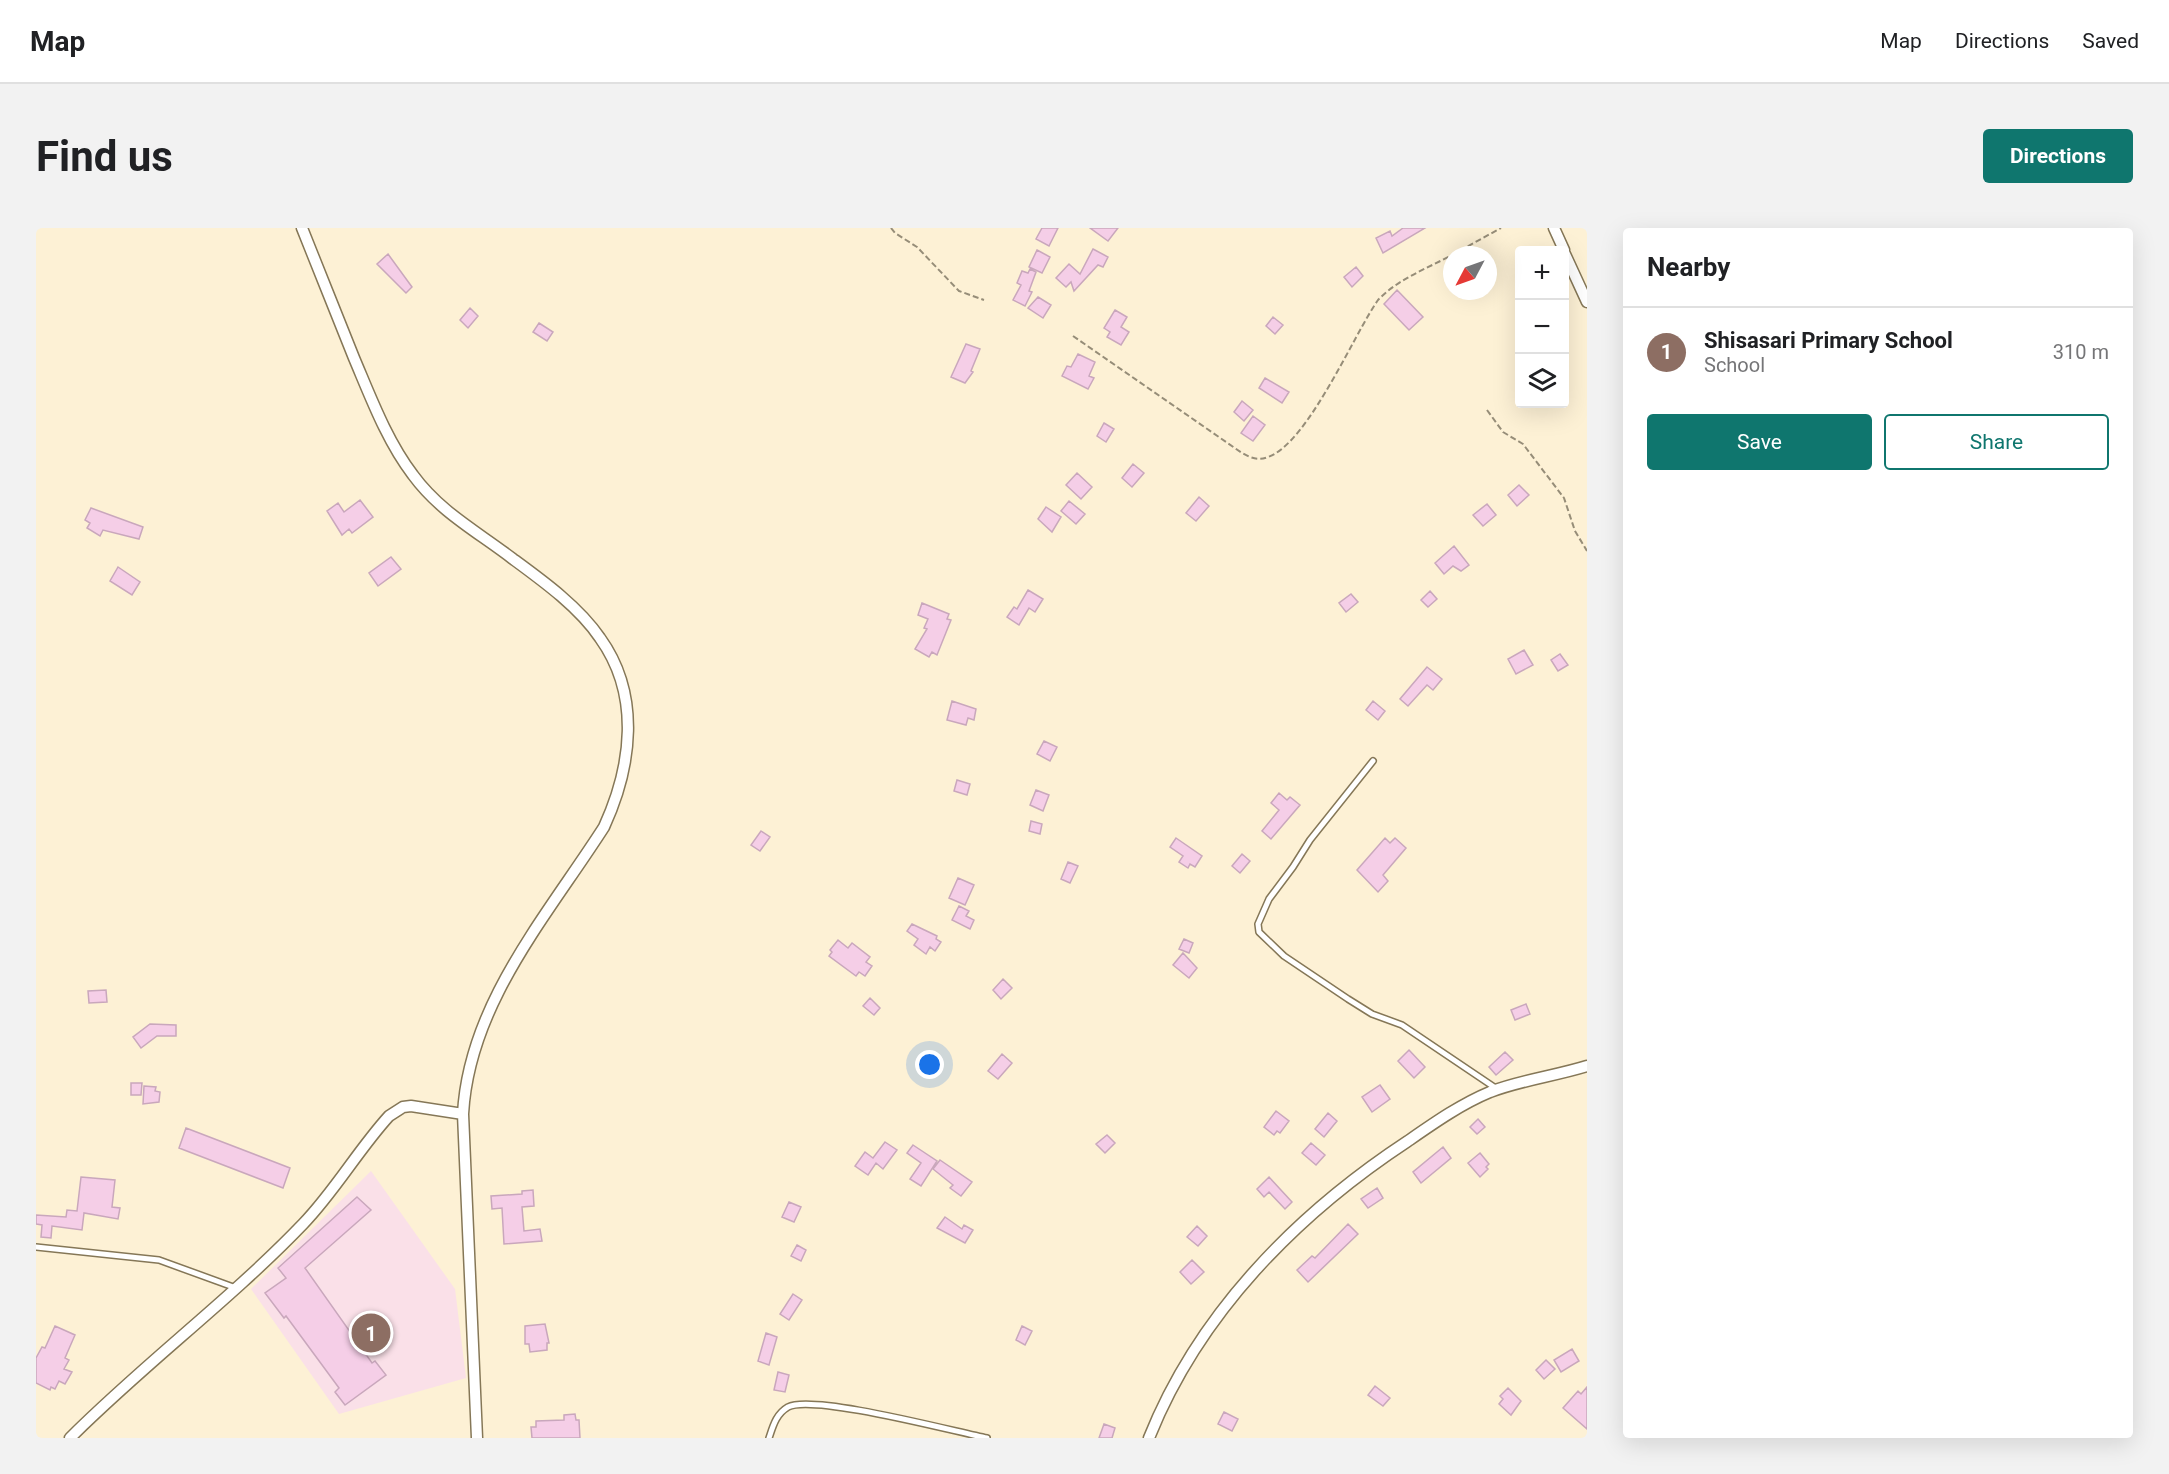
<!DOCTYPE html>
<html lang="en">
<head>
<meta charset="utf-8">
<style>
	body { margin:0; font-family:Roboto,sans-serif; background:#f2f2f2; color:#202124 }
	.controls { position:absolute; right:18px; top:18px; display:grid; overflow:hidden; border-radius:6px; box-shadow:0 6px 24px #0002 }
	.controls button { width:54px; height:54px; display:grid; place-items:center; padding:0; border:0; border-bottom:2px solid #e0e0e0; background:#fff; color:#202124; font:30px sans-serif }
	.compass { position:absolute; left:1407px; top:18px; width:54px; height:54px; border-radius:50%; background:#fff; box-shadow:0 6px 24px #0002; rotate:229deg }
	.you { position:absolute; left:894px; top:837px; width:21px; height:21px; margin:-15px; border:4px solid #fff; border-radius:50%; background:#1a73e8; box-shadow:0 0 0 9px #1a73e833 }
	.badge { display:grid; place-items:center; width:39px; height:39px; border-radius:50%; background:#0f766e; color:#fff; font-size:20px; font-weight:700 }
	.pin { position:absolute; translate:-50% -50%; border:3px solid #fff; box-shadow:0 2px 6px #0006 }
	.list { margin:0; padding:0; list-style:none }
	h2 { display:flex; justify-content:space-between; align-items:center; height:78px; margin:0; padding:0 24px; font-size:26px }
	h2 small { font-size:20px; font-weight:400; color:#757577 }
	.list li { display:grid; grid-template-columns:39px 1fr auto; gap:18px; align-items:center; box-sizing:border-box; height:90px; padding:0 24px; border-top:2px solid #e0e0e0 }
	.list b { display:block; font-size:22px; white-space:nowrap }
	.list p { margin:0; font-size:20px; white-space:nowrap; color:#757577 }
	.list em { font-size:20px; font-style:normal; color:#757577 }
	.actions { display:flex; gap:12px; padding:18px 24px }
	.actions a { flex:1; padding:14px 0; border:2px solid #0f766e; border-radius:6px; text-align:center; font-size:21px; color:#0f766e }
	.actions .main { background:#0f766e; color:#fff }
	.icon { flex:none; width:33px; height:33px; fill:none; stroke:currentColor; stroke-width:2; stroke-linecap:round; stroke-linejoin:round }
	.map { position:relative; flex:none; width:1551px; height:1210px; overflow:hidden; border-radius:6px }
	header { display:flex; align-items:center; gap:36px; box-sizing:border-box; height:84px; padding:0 30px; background:#fff; border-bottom:2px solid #e0e0e0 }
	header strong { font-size:28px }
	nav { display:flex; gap:33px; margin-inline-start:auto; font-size:21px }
	.intro { display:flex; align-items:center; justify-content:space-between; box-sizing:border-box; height:144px; padding:0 36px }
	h1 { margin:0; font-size:42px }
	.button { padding:15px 27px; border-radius:6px; background:#0f766e; color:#fff; font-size:21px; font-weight:700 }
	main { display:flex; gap:36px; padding:0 36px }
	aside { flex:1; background:#fff; border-radius:6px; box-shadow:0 6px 24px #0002 }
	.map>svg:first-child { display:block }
	.education { fill:#fae0e8 }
	.building { fill:#f5cee7; stroke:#c9a7bc; stroke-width:1.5 }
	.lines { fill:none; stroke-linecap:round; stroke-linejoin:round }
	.service-casing { stroke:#857757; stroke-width:8 }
	.minor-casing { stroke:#857757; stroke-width:13 }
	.path { stroke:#968d78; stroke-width:2; stroke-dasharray:6 3; stroke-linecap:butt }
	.service { stroke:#fff; stroke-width:5 }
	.minor { stroke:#fff; stroke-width:10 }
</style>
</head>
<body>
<header>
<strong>Map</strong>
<nav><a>Map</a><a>Directions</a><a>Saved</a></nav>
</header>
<div class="intro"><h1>Find us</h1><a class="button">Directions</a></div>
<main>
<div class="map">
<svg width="1551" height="1210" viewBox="0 0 1551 1210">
	<rect width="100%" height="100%" fill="#fdf1d5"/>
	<!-- education -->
	<path class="education" d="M 335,943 L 419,1061 L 430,1150 L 303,1186 L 215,1061 Z"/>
	<!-- building -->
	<path class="building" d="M 1006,0 L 1022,0 L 1013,18 L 1000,11 Z
		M 1054,0 L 1082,0 L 1072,13 Z
		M 1367,0 L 1389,0 L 1347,25 L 1340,10 L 1354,3 L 1356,8 Z
		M 1057,21 L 1072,29 L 1067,39 L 1062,37 L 1038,63 L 1035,54 L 1030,59 L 1020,50 L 1033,36 L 1044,46 Z
		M 1001,22 L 1014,29 L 1006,45 L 993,39 Z
		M 352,26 L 376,59 L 370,65 L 341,36 Z
		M 1320,39 L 1327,48 L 1316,59 L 1308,49 Z
		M 994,41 L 1000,44 L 993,63 L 996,64 L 989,78 L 977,72 L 985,57 L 981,55 L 986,43 L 992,45 Z
		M 1361,62 L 1387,89 L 1373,102 L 1348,76 Z
		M 1002,69 L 1015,77 L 1007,90 L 992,80 Z
		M 434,80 L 442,88 L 432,100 L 424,92 Z
		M 1079,82 L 1091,89 L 1085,99 L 1093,104 L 1085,117 L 1071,109 L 1074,104 L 1068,100 Z
		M 1237,89 L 1247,97 L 1239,106 L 1230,98 Z
		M 503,95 L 517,104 L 511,113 L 497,104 Z
		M 930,116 L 944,121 L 935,143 L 937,144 L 929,155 L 915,149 Z
		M 1042,126 L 1059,134 L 1053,148 L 1058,150 L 1052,161 L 1026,148 L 1031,138 L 1035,139 Z
		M 1229,150 L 1253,164 L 1246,175 L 1223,160 Z
		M 1206,173 L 1217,182 L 1208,193 L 1198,184 Z
		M 1217,188 L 1229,197 L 1217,213 L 1205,205 Z
		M 1068,195 L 1078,201 L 1070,214 L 1061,208 Z
		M 1097,236 L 1108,245 L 1096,259 L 1086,250 Z
		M 1041,245 L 1056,259 L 1045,271 L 1030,257 Z
		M 1483,257 L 1493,267 L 1481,278 L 1472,267 Z
		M 1163,269 L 1173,278 L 1160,293 L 1150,285 Z
		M 324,272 L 337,289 L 316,305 L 313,301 L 306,307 L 291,283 L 302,275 L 308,284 Z
		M 1033,273 L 1049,286 L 1040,296 L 1025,283 Z
		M 1451,276 L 1460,287 L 1447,298 L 1437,287 Z
		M 1010,279 L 1025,289 L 1016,304 L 1002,291 Z
		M 55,280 L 107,299 L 103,311 L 67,302 L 64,308 L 51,300 L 54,295 L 49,292 Z
		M 1418,318 L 1433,337 L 1425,343 L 1417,338 L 1408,346 L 1399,335 Z
		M 355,329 L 365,341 L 342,358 L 333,345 Z
		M 82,339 L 104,354 L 96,367 L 74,353 Z
		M 992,362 L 1007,371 L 999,384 L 993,380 L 983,397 L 971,389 L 978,379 L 981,381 Z
		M 1394,363 L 1401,371 L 1392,379 L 1385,372 Z
		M 1315,366 L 1322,374 L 1310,384 L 1303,375 Z
		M 886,375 L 913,386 L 911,391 L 915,392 L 901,427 L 896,424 L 893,429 L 879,421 L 891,401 L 888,400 L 892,391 L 882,387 Z
		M 1488,422 L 1497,437 L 1480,446 L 1472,431 Z
		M 1524,426 L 1532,437 L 1522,443 L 1515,432 Z
		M 1391,439 L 1406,451 L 1397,462 L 1391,457 L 1372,478 L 1364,471 Z
		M 916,473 L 940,481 L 938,492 L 932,490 L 930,497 L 911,492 Z
		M 1337,473 L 1349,483 L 1342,492 L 1330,482 Z
		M 1008,513 L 1021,519 L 1014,533 L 1001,526 Z
		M 921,552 L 934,556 L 931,567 L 918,563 Z
		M 1000,562 L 1013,567 L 1007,583 L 994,577 Z
		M 1243,565 L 1251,572 L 1254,569 L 1264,577 L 1235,611 L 1226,603 L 1243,582 L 1235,575 Z
		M 995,593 L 1006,596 L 1004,606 L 993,603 Z
		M 725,603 L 734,609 L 724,623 L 715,617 Z
		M 1140,610 L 1166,628 L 1159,639 L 1154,636 L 1152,640 L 1143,634 L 1147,628 L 1134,619 Z
		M 1349,610 L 1354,615 L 1359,610 L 1370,620 L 1347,647 L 1352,653 L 1342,664 L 1321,642 Z
		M 1206,626 L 1214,633 L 1204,645 L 1196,638 Z
		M 1032,634 L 1042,638 L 1034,655 L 1025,651 Z
		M 922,650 L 938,657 L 929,677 L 913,670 Z
		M 923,678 L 933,683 L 930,688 L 938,692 L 934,701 L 916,692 Z
		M 876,696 L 901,708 L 900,711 L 905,714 L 899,723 L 894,719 L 890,726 L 878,717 L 882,711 L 871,703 Z
		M 1148,711 L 1157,715 L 1153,725 L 1143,721 Z
		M 802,712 L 812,720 L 816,715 L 834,729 L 830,734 L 836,738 L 829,748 L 823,744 L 820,748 L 793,728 L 796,724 L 794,722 Z
		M 1147,725 L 1161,740 L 1153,750 L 1137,737 Z
		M 967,751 L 976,760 L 965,771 L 957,762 Z
		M 70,762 L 71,774 L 53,775 L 52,763 Z
		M 834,770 L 844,780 L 838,787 L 827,778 Z
		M 1490,776 L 1494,786 L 1479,792 L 1475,782 Z
		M 114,796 L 140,797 L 140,808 L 121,808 L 105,820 L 97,809 Z
		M 1373,822 L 1389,839 L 1378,850 L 1362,833 Z
		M 1469,824 L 1477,832 L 1460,847 L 1453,839 Z
		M 966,826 L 976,835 L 962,851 L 952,843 Z
		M 95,855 L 106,855 L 105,867 L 95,867 Z
		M 1344,857 L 1354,871 L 1336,884 L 1326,869 Z
		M 108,858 L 120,859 L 119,863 L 124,864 L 123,874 L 107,876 Z
		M 1240,883 L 1253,893 L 1244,905 L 1241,903 L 1238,907 L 1228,899 Z
		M 1292,885 L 1301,893 L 1288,909 L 1279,901 Z
		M 1442,891 L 1449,899 L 1441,906 L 1434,899 Z
		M 150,900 L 254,940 L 247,960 L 143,920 Z
		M 1071,907 L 1079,915 L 1069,925 L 1060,916 Z
		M 849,914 L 861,922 L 847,941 L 840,935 L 832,947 L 819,938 L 829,924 L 837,930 Z
		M 1275,915 L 1289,927 L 1280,937 L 1266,925 Z
		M 877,917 L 901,933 L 885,958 L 874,951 L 885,935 L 871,925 Z
		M 1407,919 L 1415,930 L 1385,955 L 1377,944 Z
		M 1444,925 L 1453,936 L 1450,939 L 1452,941 L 1444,949 L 1432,935 Z
		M 904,932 L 936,954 L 925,968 L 914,960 L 917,957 L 897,941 Z
		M 45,949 L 79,952 L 76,979 L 84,980 L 82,991 L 48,985 L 46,1002 L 16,998 L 15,1010 L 5,1009 L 6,997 L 0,996 L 0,987 L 30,989 L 31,982 L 41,983 Z
		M 1233,949 L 1256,974 L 1249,981 L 1233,964 L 1228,969 L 1221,961 Z
		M 1341,960 L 1347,970 L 1332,980 L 1325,971 Z
		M 497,962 L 498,978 L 486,979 L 488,1003 L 504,1001 L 506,1013 L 468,1016 L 466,980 L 456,981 L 455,968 L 486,966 L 486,963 Z
		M 321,969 L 335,982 L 269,1040 L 336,1135 L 339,1133 L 350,1147 L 309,1177 L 299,1164 L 303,1160 L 250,1088 L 248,1090 L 229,1065 L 250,1050 L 242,1040 Z
		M 753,974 L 765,979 L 758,994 L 746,989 Z
		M 909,989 L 926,1001 L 928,997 L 937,1002 L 929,1015 L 901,1000 Z
		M 1312,996 L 1322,1006 L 1272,1054 L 1261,1042 L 1276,1028 L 1279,1030 Z
		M 1161,998 L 1171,1008 L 1162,1018 L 1151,1009 Z
		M 761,1017 L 770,1022 L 765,1033 L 755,1028 Z
		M 1156,1032 L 1168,1044 L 1155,1056 L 1144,1044 Z
		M 757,1066 L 766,1072 L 753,1092 L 744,1086 Z
		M 509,1096 L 513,1115 L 511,1115 L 511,1122 L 494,1124 L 493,1116 L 489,1116 L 489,1098 Z
		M 19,1098 L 39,1107 L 29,1130 L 33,1132 L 28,1141 L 36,1144 L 29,1156 L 23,1153 L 19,1161 L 15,1159 L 14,1162 L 0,1155 L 0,1130 L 6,1119 L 9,1120 Z
		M 986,1098 L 996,1103 L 989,1117 L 980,1112 Z
		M 730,1105 L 741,1109 L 733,1137 L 722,1133 Z
		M 1536,1121 L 1543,1133 L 1525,1144 L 1518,1132 Z
		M 1510,1132 L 1519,1141 L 1508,1151 L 1500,1142 Z
		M 742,1144 L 753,1147 L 749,1164 L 738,1162 Z
		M 1339,1158 L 1354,1170 L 1347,1178 L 1332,1167 Z
		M 1551,1159 L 1551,1201 L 1527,1180 L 1542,1163 L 1545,1166 Z
		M 1472,1160 L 1485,1173 L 1475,1187 L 1463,1176 L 1467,1171 L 1464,1168 Z
		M 1188,1184 L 1202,1191 L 1196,1203 L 1182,1196 Z
		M 539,1186 L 540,1192 L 543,1192 L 544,1210 L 496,1210 L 495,1199 L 500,1199 L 500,1193 L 528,1192 L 528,1187 Z
		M 1068,1196 L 1079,1200 L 1076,1210 L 1063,1210 Z"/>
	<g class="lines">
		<defs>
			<path id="service" d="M 1337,533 L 1274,612 L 1257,639 L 1233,671 L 1222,696 L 1223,704 L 1248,728 L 1312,771 L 1336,786 L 1366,797 L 1461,861
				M 0,1019 L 123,1032 L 200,1060
				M 733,1210 C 737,1198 740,1186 752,1179 C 777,1166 916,1203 951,1210"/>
			<path id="minor" d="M 266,0 C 283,43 301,87 318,130 C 335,170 351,213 377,247 C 404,284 442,304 477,331 C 507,353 543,379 564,410 C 605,467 596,538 568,599 C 511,688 433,776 427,886 L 441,1210
				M 1518,0 L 1528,22
				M 1528,24 L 1551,74
				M 34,1210 C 109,1135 194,1072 267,996 C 299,963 322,922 353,888 L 367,879 L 375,878 L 427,886
				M 1113,1210 C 1163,1085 1261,986 1372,913 C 1398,895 1425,876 1454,864 C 1485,852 1519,848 1551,838"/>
		</defs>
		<!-- service casing -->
		<use href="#service" class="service-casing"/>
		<!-- minor casing -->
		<use href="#minor" class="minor-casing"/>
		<!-- path -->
		<path class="path" d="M 855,0 L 859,5 L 881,19 L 923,63 L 948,72
			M 1416,27 L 1465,0
			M 1037,108 L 1206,225 C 1215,230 1222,233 1232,229 C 1272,215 1317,108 1342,72 C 1362,51 1390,41 1416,27
			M 1451,182 L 1467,204 L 1487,216 L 1528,270 L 1539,303 L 1551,323"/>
		<!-- service -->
		<use href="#service" class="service"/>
		<!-- minor -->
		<use href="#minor" class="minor"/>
	</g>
</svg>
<div class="controls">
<button>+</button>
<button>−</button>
<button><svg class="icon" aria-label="layers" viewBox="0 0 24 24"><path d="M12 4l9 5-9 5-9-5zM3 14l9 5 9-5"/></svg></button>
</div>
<svg class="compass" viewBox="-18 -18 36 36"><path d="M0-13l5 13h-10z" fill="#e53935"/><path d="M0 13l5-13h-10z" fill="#757577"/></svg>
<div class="you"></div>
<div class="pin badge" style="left:335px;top:1105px;background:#8d6e63">1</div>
</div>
<aside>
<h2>Nearby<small></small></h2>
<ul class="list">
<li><span class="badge" style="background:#8d6e63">1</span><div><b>Shisasari Primary School</b><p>School</p></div><em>310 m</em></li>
</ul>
<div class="actions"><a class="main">Save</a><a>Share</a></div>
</aside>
</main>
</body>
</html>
